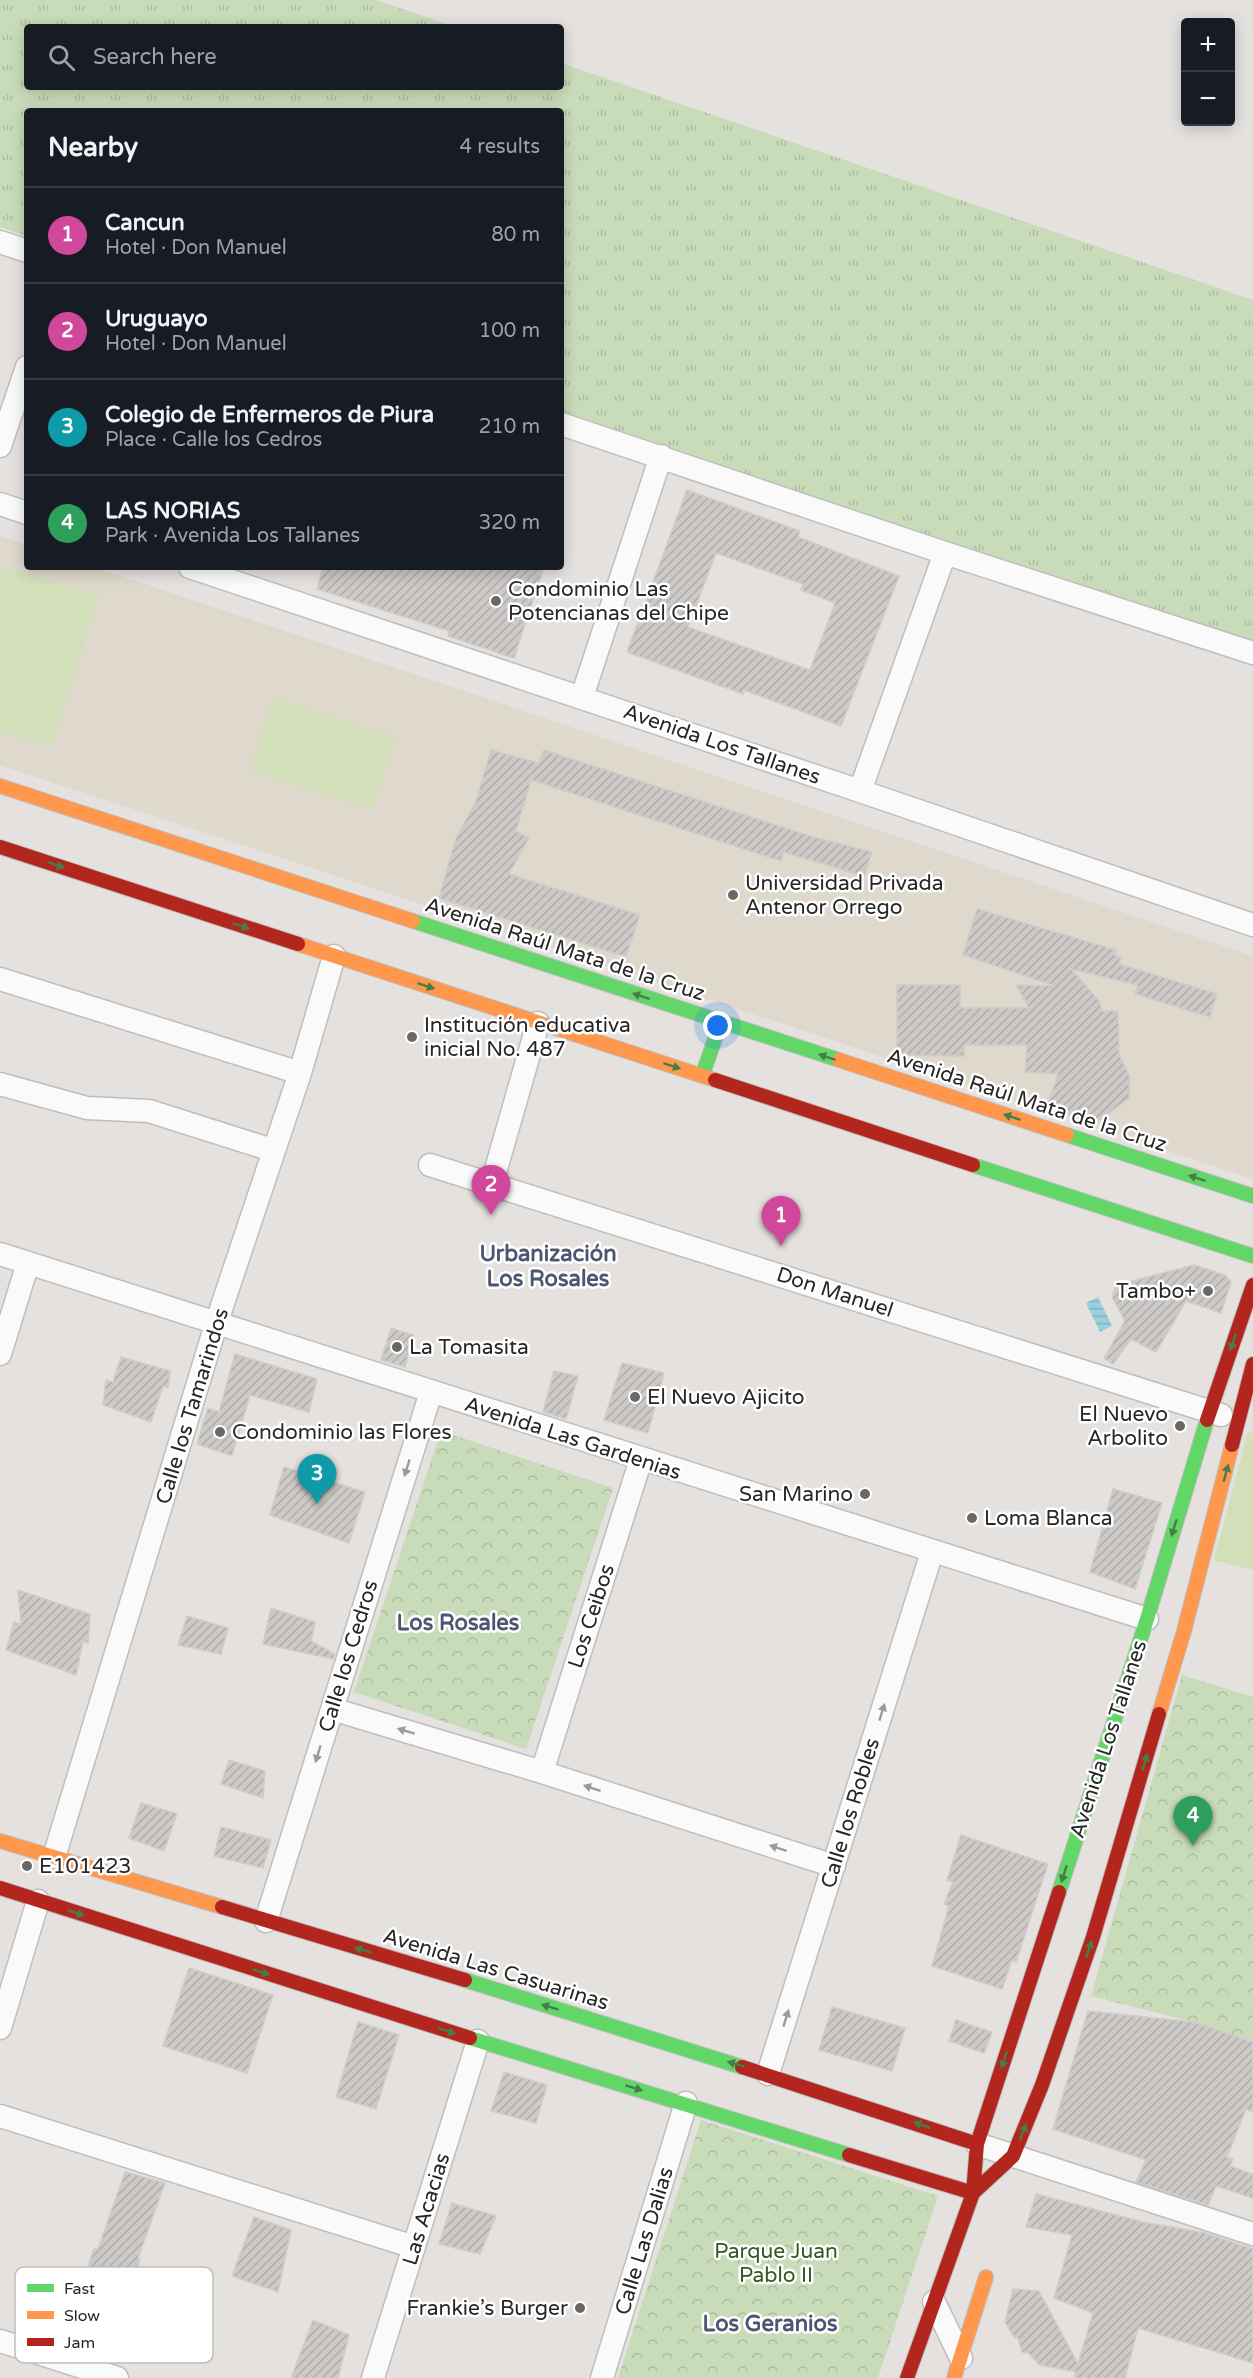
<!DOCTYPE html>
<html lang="en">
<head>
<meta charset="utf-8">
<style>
	body { margin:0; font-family:"Varela Round",sans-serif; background:#242831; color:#f1f3f6 }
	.controls { position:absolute; right:18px; top:18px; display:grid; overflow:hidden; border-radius:6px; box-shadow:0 3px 15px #0003 }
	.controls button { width:54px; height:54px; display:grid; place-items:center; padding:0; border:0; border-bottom:2px solid #363941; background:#171b24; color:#f1f3f6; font:30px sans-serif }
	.you { position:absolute; left:718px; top:1026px; width:21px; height:21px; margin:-15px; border:4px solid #fff; border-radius:50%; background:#1a73e8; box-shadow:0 0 0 9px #1a73e833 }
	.badge { display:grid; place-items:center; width:39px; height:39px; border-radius:50%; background:#696867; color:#fff; font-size:20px; font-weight:700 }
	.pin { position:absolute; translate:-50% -50px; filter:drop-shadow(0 2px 3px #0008) }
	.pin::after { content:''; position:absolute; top:32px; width:21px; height:18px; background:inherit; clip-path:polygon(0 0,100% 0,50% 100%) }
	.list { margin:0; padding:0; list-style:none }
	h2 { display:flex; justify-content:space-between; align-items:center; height:78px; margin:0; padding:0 24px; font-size:26px }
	h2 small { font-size:20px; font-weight:400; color:#9ea1a6 }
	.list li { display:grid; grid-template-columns:39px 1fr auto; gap:18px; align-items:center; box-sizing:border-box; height:96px; padding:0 24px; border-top:2px solid #363941 }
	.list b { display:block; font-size:22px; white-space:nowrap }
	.list p { margin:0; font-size:20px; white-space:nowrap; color:#9ea1a6 }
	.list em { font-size:20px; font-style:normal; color:#9ea1a6 }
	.icon { flex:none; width:33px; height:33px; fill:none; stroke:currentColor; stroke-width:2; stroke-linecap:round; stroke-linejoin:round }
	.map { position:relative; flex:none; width:1253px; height:2378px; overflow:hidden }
	.search { position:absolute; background:#171b24; box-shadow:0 3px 15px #0003; left:24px; top:24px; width:540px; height:66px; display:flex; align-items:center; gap:15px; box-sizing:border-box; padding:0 21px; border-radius:6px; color:#9ea1a6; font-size:22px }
	.panel { position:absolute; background:#171b24; box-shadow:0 3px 15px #0003; left:24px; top:108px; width:540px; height:462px; border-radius:6px }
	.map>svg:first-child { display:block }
	.education { fill:#ded8cd }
	.grass { fill:url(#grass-tufts) }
	.park { fill:url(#park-crowns) }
	.pitch { fill:#d2dfb8 }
	.water { fill:url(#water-rules) }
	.building { fill:url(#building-hatch); stroke:#cfcdca; stroke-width:1.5; fill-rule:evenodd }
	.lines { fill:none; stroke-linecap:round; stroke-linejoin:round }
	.street-casing { stroke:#bfbebe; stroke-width:25 }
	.fast-casing { stroke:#bfbebe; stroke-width:16 }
	.slow-casing { stroke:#bfbebe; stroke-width:16 }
	.jam-casing { stroke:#bfbebe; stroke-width:16 }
	.street { stroke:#fbfafa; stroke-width:22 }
	.fast { stroke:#63d668; stroke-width:14 }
	.slow { stroke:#ff974d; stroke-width:14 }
	.jam { stroke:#b3261e; stroke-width:14 }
	.oneway { fill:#457e48 }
	.oneway2 { fill:#9c9b9b }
	.poi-dot { fill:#696867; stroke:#fff; stroke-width:2 }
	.labels { text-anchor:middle; stroke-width:5; stroke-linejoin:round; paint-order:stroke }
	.poi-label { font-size:21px; fill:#272727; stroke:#fff; text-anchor:start }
	.street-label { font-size:21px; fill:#272727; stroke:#fff }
	.park-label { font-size:21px; fill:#2f5921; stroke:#fff }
	.neighbourhood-label { font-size:22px; font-weight:bold; fill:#4e5571; stroke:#fff }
	.key { fill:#fff; stroke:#bebebe; stroke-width:1.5 }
	.key-label { font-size:16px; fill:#272727 }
</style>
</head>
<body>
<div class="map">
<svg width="1253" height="2378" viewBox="0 0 1253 2378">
	<defs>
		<pattern id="grass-tufts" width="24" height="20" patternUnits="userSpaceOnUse" patternTransform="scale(1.5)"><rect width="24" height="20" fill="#c9dcba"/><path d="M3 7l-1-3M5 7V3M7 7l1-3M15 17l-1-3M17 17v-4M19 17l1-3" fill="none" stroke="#adbda0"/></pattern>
		<pattern id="park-crowns" width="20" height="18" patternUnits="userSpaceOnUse" patternTransform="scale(1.5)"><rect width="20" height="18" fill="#c9dcba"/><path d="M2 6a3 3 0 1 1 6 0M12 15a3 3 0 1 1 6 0" fill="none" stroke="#adbda0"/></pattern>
		<pattern id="water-rules" width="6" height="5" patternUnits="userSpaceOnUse" patternTransform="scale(1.5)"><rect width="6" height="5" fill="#99cfde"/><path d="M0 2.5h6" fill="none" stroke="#84b2be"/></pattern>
		<pattern id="building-hatch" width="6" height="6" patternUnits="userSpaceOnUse" patternTransform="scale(1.5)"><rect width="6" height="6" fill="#ccc9c7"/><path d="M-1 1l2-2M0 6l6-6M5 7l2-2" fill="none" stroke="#afadab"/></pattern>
	</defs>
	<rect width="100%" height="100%" fill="#e4e1de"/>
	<!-- education -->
	<path class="education" d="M 0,536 L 27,545 L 27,567 L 94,567 L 1253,956 L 1252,1179 L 0,765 Z"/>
	<!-- grass -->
	<path class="grass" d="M 0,0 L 376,0 L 455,27 L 27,27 L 27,87 L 561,87 L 561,63 L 1253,300 L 1253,643 L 561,413 L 561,111 L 27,111 L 27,236 L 0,227 Z"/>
	<!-- park -->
	<path class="park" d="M 441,1431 L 613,1488 L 526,1749 L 354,1692 Z
		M 1182,1675 L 1253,1697 L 1253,2042 L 1193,2022 L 1091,1996 Z
		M 701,2120 L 938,2196 L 878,2378 L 618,2378 Z"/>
	<!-- pitch -->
	<path class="pitch" d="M 0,566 L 99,596 L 51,747 L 0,731 Z
		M 274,698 L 395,737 L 372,810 L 250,771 Z
		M 1248,1432 L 1253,1433 L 1253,1570 L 1214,1560 Z"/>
	<!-- water -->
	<path class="water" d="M 1098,1297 L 1112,1326 L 1100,1332 L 1086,1303 Z"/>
	<!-- building -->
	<path class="building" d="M 687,490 L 800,531 L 798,537 L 899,576 L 841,726 L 744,690 L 743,694 L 627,652 ZM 716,553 L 803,584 L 801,590 L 835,603 L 810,670 L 688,627 Z
		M 323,567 L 544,567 L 514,658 L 448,636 L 449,631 L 317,589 Z
		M 491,750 L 539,763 L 544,750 L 813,837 L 872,852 L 864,876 L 783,852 L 781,861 L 531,780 L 516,831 L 529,838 L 509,874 L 640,915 L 626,957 L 439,898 L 456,838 L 476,801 Z
		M 977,909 L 1116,950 L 1115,955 L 1121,958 L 1119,964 L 1217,994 L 1210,1017 L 1135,994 L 1138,985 L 1071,969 L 1100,1002 L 1102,1011 L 1118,1011 L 1119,1054 L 1130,1078 L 1129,1098 L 1096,1123 L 1047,1107 L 1058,1074 L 1025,1072 L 1027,1045 L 964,1045 L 964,1056 L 897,1055 L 897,985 L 960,985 L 960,1008 L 1029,1008 L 1016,985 L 1055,986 L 963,955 Z
		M 1194,1265 L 1225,1275 L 1231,1282 L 1221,1313 L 1186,1301 L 1156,1352 L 1131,1339 L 1113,1364 L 1104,1358 L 1125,1321 L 1112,1297 L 1116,1285 Z
		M 391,1328 L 413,1335 L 405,1367 L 381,1360 Z
		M 235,1354 L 317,1379 L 309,1412 L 250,1395 L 232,1456 L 197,1444 L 208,1408 L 219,1412 Z
		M 121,1357 L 170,1371 L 168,1388 L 163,1386 L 151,1422 L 103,1405 L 106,1380 L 113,1382 Z
		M 622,1363 L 664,1373 L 648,1433 L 604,1420 Z
		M 554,1371 L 578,1376 L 566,1419 L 543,1412 Z
		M 284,1467 L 365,1492 L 349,1543 L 270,1515 Z
		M 1113,1489 L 1162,1503 L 1135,1589 L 1090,1572 Z
		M 18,1590 L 90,1614 L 88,1643 L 83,1641 L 76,1675 L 6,1650 L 14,1622 L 21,1625 Z
		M 271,1608 L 315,1622 L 311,1641 L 335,1654 L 333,1659 L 263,1644 Z
		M 187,1616 L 228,1628 L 221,1654 L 178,1645 Z
		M 229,1760 L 265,1771 L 263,1798 L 221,1784 Z
		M 141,1803 L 177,1814 L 164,1851 L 129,1838 Z
		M 221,1827 L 271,1840 L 263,1868 L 214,1856 Z
		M 961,1835 L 1048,1864 L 1016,1962 L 1012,1960 L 1002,1989 L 932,1966 L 949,1906 L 944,1904 L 953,1882 L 947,1880 Z
		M 189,1968 L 273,1995 L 247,2073 L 163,2046 Z
		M 832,2007 L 905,2028 L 892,2071 L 819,2050 Z
		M 1088,2011 L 1193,2022 L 1253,2042 L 1253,2112 L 1246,2109 L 1227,2157 L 1233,2159 L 1230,2166 L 1253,2174 L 1253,2198 L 1216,2186 L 1208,2205 L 1136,2182 L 1146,2160 L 1053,2129 Z
		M 956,2020 L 992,2032 L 984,2053 L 949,2041 Z
		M 358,2022 L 399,2035 L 376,2109 L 336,2097 Z
		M 504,2072 L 547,2085 L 536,2123 L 491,2111 Z
		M 125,2172 L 165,2183 L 138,2258 L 140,2259 L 128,2301 L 82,2287 L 94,2248 L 98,2249 Z
		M 1036,2194 L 1143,2222 L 1205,2233 L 1253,2249 L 1253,2363 L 1138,2328 L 1125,2378 L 1074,2378 L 1076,2372 L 1040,2365 L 1028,2353 L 1022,2352 L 1018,2338 L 1014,2337 L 1005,2322 L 1013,2289 L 1039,2291 L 1078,2364 L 1093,2313 L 1054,2298 L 1072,2235 L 1026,2227 Z
		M 452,2203 L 496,2216 L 480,2254 L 439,2244 Z
		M 254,2217 L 291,2230 L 278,2292 L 232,2276 Z
		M 313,2320 L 349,2335 L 338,2378 L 291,2378 Z"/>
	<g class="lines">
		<defs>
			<path id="street" d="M 0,242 L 27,251
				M 561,424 L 945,553 L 1253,653
				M 0,446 L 27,367
				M 0,504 L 27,513
				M 190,567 L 860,791 L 1253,925
				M 582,697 L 661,456
				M 860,791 L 945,553
				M 0,979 L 300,1073
				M 0,1084 L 87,1108 L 149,1111 L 272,1150
				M 430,1165 L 1221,1415
				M 492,1183 L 538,1023
				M 0,1254 L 1147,1619
				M 0,1354 L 28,1263
				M 332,1709 L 542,1772 L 834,1866
				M 542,1772 L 641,1459
				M 54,1857 L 217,1321 L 300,1073 L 334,956
				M 266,1921 L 431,1392
				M 0,2028 L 38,1901
				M 768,2074 L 932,1552
				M 0,2116 L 414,2247
				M 977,2144 L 1253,2234
				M 934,2302 L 961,2358
				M 0,2341 L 117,2378
				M 373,2378 L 478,2041
				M 602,2378 L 686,2103"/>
			<path id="fast" d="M 413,921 L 839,1060
				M 702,1076 L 721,1022
				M 1067,1135 L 1253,1196
				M 973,1165 L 1253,1256
				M 1059,1892 L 1147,1619 L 1207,1420
				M 465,1980 L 742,2067
				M 470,2038 L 849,2155"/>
			<path id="slow" d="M 0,786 L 413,921
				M 298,944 L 715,1080
				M 839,1060 L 1067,1135
				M 1159,1714 L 1184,1631 L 1232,1445
				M 0,1841 L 222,1907
				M 954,2378 L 986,2277"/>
			<path id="jam" d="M 0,847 L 298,944
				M 715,1080 L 973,1165
				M 1207,1420 L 1253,1285
				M 1232,1445 L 1253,1364
				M 0,1888 L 470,2038
				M 222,1907 L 465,1980
				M 742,2067 L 977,2144
				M 849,2155 L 973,2193
				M 973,2193 L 1013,2156 L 1042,2085 L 1093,1937 L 1159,1714
				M 907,2378 L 973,2193 L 977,2144 L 1059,1892"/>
		</defs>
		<!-- street casing -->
		<use href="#street" class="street-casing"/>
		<!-- fast casing -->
		<use href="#fast" class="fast-casing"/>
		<!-- slow casing -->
		<use href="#slow" class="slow-casing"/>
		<!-- jam casing -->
		<use href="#jam" class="jam-casing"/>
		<!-- street -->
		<use href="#street" class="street"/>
		<!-- fast -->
		<use href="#fast" class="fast"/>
		<!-- slow -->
		<use href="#slow" class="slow"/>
		<!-- jam -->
		<use href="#jam" class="jam"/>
	</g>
	<!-- one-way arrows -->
	<defs><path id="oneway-solid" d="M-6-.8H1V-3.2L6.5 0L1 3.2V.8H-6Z" transform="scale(1.5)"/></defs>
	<g class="oneway">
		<use href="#oneway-solid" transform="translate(56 865) rotate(18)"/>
		<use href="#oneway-solid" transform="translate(241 926) rotate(18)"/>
		<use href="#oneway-solid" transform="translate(426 986) rotate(18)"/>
		<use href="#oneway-solid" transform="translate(641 996) rotate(-162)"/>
		<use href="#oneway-solid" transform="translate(827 1057) rotate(-162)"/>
		<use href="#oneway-solid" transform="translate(672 1066) rotate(18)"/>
		<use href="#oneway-solid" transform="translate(1012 1117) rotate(-162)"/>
		<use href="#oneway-solid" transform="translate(1197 1178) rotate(-162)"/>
		<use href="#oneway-solid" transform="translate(1233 1342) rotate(109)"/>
		<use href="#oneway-solid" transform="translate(1226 1473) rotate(-75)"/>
		<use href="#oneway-solid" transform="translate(1174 1528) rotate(107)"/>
		<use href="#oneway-solid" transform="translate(1145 1762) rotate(-73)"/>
		<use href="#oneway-solid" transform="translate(1064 1874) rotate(108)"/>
		<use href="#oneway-solid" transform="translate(76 1913) rotate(18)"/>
		<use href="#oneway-solid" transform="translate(1089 1949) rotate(-71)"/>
		<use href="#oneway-solid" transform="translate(363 1950) rotate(-163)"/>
		<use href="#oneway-solid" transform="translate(261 1972) rotate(18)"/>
		<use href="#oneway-solid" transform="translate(550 2007) rotate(-163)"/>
		<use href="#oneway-solid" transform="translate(447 2031) rotate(18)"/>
		<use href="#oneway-solid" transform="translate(1004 2060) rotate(108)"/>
		<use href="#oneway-solid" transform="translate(736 2064) rotate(-163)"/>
		<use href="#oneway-solid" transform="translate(634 2088) rotate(17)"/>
		<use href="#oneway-solid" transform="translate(922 2125) rotate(-161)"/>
		<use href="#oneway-solid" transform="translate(1023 2132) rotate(-67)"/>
	</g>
	<g class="oneway2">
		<use href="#oneway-solid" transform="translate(407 1468) rotate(107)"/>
		<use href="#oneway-solid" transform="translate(882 1712) rotate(-73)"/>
		<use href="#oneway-solid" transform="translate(406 1731) rotate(-163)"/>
		<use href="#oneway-solid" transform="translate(318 1754) rotate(107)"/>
		<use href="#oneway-solid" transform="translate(592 1788) rotate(-162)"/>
		<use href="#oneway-solid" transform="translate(778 1848) rotate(-162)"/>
		<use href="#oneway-solid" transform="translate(786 2018) rotate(-73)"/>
	</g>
	<!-- markers -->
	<g class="poi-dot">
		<circle cx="496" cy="601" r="6"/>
		<circle cx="733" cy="895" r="6"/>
		<circle cx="412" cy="1037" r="6"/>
		<circle cx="1208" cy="1291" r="6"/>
		<circle cx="397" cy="1347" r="6"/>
		<circle cx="635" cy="1397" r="6"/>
		<circle cx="1180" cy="1426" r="6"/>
		<circle cx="220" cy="1432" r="6"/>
		<circle cx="865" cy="1494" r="6"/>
		<circle cx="972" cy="1518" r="6"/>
		<circle cx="27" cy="1866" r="6"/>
		<circle cx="580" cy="2308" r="6"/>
	</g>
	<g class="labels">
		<!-- poi labels -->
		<g class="poi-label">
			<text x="508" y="596">Condominio Las<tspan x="508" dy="24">Potencianas del Chipe</tspan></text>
			<text x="745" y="890">Universidad Privada<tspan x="745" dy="24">Antenor Orrego</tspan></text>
			<text x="424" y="1032">Institución educativa<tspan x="424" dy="24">inicial No. 487</tspan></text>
			<text x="1196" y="1298" text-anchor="end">Tambo+</text>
			<text x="409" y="1354">La Tomasita</text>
			<text x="647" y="1404">El Nuevo Ajicito</text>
			<text x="1168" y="1421" text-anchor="end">El Nuevo<tspan x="1168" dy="24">Arbolito</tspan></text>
			<text x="232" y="1439">Condominio las Flores</text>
			<text x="853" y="1501" text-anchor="end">San Marino</text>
			<text x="984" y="1525">Loma Blanca</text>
			<text x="39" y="1873">E101423</text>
			<text x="568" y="2315" text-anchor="end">Frankie’s Burger</text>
		</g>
		<!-- street labels -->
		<g class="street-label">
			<text transform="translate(722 744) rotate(19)" y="7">Avenida Los Tallanes</text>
			<text transform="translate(565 949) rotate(18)" y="7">Avenida Raúl Mata de la Cruz</text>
			<text transform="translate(1027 1100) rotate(18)" y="7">Avenida Raúl Mata de la Cruz</text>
			<text transform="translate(835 1292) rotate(18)" y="7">Don Manuel</text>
			<text transform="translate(192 1406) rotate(-73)" y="7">Calle los Tamarindos</text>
			<text transform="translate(573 1438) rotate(18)" y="7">Avenida Las Gardenias</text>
			<text transform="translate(591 1616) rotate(-72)" y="7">Los Ceibos</text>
			<text transform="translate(348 1656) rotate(-73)" y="7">Calle los Cedros</text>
			<text transform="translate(1108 1739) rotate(-72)" y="7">Avenida Los Tallanes</text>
			<text transform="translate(850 1813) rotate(-73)" y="7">Calle los Robles</text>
			<text transform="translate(496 1969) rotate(17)" y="7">Avenida Las Casuarinas</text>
			<text transform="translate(426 2209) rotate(-73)" y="7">Las Acacias</text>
			<text transform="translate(644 2241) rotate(-73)" y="7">Calle Las Dalias</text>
		</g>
		<!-- park labels -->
		<g class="park-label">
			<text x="776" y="2258">Parque Juan<tspan x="776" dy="24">Pablo II</tspan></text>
		</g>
		<!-- neighbourhood labels -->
		<g class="neighbourhood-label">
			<text x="548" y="1261">Urbanización<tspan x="548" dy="25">Los Rosales</tspan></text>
			<text x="458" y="1630">Los Rosales</text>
			<text x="770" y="2331">Los Geranios</text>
		</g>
	</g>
	<!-- legend -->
	<rect x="15" y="2267" width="198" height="96" rx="9" class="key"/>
	<rect x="27" y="2284" width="27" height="8" fill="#63d668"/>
	<rect x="27" y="2311" width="27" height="8" fill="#ff974d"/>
	<rect x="27" y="2338" width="27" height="8" fill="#b3261e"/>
	<g class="key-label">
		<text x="64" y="2294">Fast</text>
		<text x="64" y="2321">Slow</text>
		<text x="64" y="2348">Jam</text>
	</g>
</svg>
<div class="controls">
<button>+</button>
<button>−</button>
</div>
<div class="you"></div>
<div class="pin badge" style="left:781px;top:1246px;background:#d1479c">1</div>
<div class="pin badge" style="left:491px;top:1215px;background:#d1479c">2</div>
<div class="pin badge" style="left:317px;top:1504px;background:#0f9aa8">3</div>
<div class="pin badge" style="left:1193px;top:1846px;background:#2e9e5b">4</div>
<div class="search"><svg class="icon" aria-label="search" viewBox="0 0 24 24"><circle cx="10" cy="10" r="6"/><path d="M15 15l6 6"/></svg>Search here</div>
<section class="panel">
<h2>Nearby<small>4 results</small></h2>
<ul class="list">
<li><span class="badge" style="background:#d1479c">1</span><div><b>Cancun</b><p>Hotel · Don Manuel</p></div><em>80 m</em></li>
<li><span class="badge" style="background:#d1479c">2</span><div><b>Uruguayo</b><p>Hotel · Don Manuel</p></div><em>100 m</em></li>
<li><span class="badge" style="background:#0f9aa8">3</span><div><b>Colegio de Enfermeros de Piura</b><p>Place · Calle los Cedros</p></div><em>210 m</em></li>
<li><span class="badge" style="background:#2e9e5b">4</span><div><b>LAS NORIAS</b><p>Park · Avenida Los Tallanes</p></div><em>320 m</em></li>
</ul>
</section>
</div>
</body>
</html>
